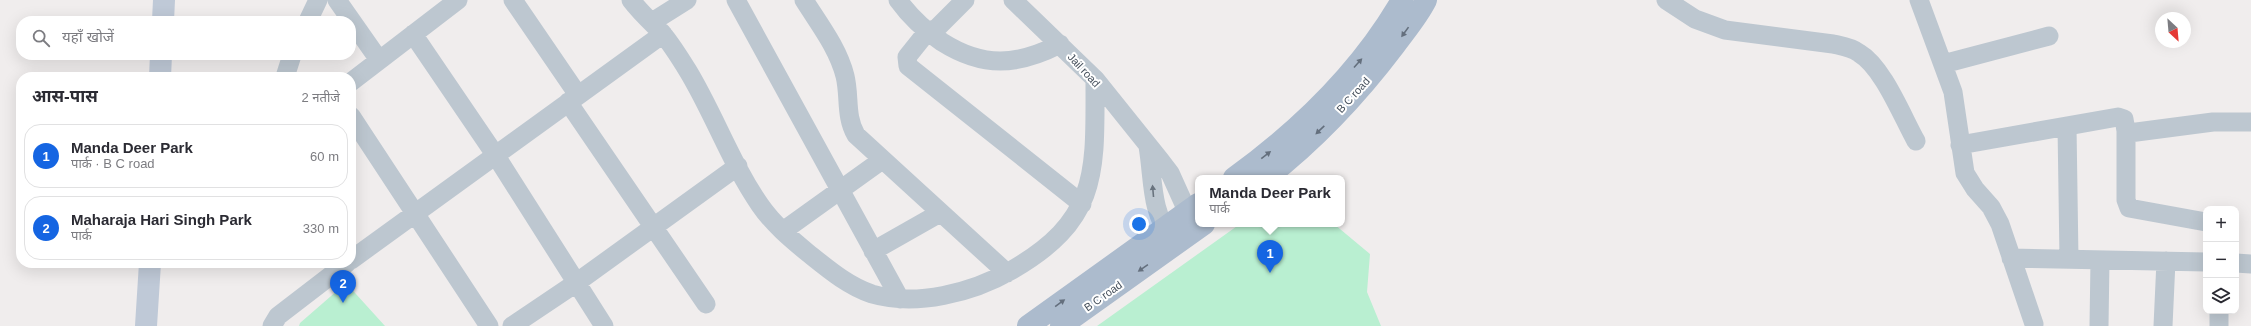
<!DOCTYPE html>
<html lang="hi">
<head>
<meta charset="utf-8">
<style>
	body { margin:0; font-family:Arial,"Noto Sans Devanagari",sans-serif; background:#f7f7f7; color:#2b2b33 }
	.controls { position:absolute; right:12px; bottom:12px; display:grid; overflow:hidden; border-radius:8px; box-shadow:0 4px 16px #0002 }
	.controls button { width:36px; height:36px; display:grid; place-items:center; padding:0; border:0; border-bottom:1px solid #e1e1e2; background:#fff; color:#2b2b33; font:20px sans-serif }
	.compass { position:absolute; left:2155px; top:12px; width:36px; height:36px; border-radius:50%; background:#fff; box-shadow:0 4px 16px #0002; rotate:154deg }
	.you { position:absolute; left:1139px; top:224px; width:14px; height:14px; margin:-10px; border:3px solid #fff; border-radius:50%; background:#1a73e8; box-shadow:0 0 0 6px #1a73e833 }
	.badge { display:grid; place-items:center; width:26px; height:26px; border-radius:50%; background:#1565e2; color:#fff; font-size:13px; font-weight:700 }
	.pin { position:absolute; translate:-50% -33px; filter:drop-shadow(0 1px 2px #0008) }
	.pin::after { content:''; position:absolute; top:21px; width:14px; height:12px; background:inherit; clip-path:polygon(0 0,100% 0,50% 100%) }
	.popup { position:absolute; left:1195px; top:175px; width:150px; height:52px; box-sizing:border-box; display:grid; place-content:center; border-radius:8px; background:#fff; filter:drop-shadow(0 1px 3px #0005); font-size:13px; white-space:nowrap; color:#7c7c81 }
	.popup b { font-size:15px; color:#2b2b33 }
	.popup::after { content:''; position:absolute; left:50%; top:100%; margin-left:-8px; border:8px solid transparent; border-top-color:#fff }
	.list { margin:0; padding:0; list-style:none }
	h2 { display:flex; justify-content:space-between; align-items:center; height:52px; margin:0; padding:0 16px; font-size:17px }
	h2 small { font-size:13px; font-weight:400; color:#7c7c81 }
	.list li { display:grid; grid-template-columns:26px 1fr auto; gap:12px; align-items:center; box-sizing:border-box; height:64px; margin:0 8px 8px; padding:0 8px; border:1px solid #e1e1e2; border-radius:16px }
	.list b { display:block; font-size:15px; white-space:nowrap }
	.list p { margin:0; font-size:13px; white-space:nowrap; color:#7c7c81 }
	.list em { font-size:13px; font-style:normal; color:#7c7c81 }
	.icon { flex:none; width:22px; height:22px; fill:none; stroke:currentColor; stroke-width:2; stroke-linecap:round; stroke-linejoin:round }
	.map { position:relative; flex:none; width:2251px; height:326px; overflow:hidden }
	.search { position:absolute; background:#fff; box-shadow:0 4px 16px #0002; left:16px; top:16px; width:340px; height:44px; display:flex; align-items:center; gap:10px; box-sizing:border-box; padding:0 14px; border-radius:16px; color:#7c7c81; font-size:15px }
	.panel { position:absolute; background:#fff; box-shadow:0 4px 16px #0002; left:16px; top:72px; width:340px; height:196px; border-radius:16px }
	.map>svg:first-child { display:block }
	.green { fill:#b9efd1 }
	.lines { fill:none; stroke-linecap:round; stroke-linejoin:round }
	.street { stroke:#bdc7d0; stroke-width:19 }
	.secondary { stroke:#bfc9d7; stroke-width:22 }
	.primary { stroke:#acbbcd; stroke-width:22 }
	.oneway { fill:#646f7d }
	.oneway2 { fill:#69737e }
	.labels { text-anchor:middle; stroke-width:4; stroke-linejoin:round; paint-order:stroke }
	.street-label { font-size:11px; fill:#454f5b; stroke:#fff }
</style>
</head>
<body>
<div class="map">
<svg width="2251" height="326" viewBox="0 0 2251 326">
	<rect width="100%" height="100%" fill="#f0eded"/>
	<!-- green -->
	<path class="green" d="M 1240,224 L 1334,224 L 1370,254 L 1367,292 L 1381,326 L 1097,326 Z
		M 346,283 L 385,326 L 299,326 L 300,323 Z"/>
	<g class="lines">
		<!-- street -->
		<path class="street" d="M 337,0 L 379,60
			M 513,0 L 578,95
			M 631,0 C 640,12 651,22 662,33 C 672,45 680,58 688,71 C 714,114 731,163 760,205 C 773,224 791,239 808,253 C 828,269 848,286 872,294 C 916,307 972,293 1012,270 C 1100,219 1095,172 1095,79
			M 736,0 L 900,299
			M 804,0 C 819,24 838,48 845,76 C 850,96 845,116 856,135 L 1007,273
			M 898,0 C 911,18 924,30 942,42 C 983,68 1017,66 1060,44
			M 965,0 L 937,28 L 927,32 L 907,57 L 908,66 L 1082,204
			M 1013,0 L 1095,79 L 1160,160 L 1170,173 L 1193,224
			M 1666,0 L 1695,19 L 1725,30 L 1833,44 C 1842,46 1851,47 1859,53 C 1883,67 1902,116 1916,141
			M 1919,0 L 1953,92 L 1965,173 L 1975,189 L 1991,207 L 2000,224 L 2034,324
			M 308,21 L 318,0
			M 652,22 L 687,0
			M 413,34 L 496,156 L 604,326
			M 1943,64 L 2049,36
			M 285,77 L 292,55
			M 351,82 L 458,0
			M 568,102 L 706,304
			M 351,116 L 489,326
			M 2067,126 L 2069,259
			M 2126,131 L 2126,200 L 2129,208 L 2206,222
			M 1960,145 L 2118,117 L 2124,119 L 2126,131 L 2129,133 L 2213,122 L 2251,122
			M 1148,146 C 1154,184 1150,208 1172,241
			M 783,231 L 882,160
			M 873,251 L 940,213
			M 2011,258 L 2206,262
			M 351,260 L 663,34
			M 2236,263 L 2251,264
			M 272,326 L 278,316 L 347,263
			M 512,326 L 576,283 L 738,166
			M 2099,326 L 2100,260
			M 2163,326 L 2166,261
			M 2219,326 L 2219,311"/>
		<!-- secondary -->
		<path class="secondary" d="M 163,21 L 164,0
			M 160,77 L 161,55
			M 146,326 L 150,263"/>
		<!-- primary -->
		<path class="primary" d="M 1234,178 C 1300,130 1361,71 1402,0
			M 1266,178 C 1315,140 1358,94 1395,45 C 1406,30 1418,16 1426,0
			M 1028,326 L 1198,204
			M 1061,326 L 1204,224"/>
	</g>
	<!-- one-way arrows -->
	<defs><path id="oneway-solid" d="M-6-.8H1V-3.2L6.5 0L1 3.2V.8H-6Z"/></defs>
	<g class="oneway">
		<use href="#oneway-solid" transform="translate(1405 32) rotate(126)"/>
		<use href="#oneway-solid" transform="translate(1358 63) rotate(-48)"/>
		<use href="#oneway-solid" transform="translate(1320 130) rotate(136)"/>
		<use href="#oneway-solid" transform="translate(1266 155) rotate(-38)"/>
		<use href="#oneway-solid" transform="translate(1143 268) rotate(145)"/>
		<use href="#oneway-solid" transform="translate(1060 303) rotate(-36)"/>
	</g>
	<use class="oneway2" href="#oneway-solid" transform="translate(1153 191) rotate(-95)"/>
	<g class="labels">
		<!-- street labels -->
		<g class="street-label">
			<text transform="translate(1084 70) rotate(47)" y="4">Jail road</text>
			<text transform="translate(1353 95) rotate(-48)" y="4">B C road</text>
			<text transform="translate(1103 296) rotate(-35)" y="4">B C road</text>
		</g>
	</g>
</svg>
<div class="controls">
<button>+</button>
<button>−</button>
<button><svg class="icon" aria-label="layers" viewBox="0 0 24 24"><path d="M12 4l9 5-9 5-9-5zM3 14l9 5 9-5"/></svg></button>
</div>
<svg class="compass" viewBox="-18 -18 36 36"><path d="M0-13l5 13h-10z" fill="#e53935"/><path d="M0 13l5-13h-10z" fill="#7c7c81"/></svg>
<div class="you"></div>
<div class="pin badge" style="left:1270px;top:273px">1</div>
<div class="popup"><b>Manda Deer Park</b>पार्क</div>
<div class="pin badge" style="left:343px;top:303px">2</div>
<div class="search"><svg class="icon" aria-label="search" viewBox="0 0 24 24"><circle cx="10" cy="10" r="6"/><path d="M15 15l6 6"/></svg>यहाँ खोजें</div>
<section class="panel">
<h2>आस-पास<small>2 नतीजे</small></h2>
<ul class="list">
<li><span class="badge">1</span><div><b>Manda Deer Park</b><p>पार्क · B C road</p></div><em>60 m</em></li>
<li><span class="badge">2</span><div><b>Maharaja Hari Singh Park</b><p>पार्क</p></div><em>330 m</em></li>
</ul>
</section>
</div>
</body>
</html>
